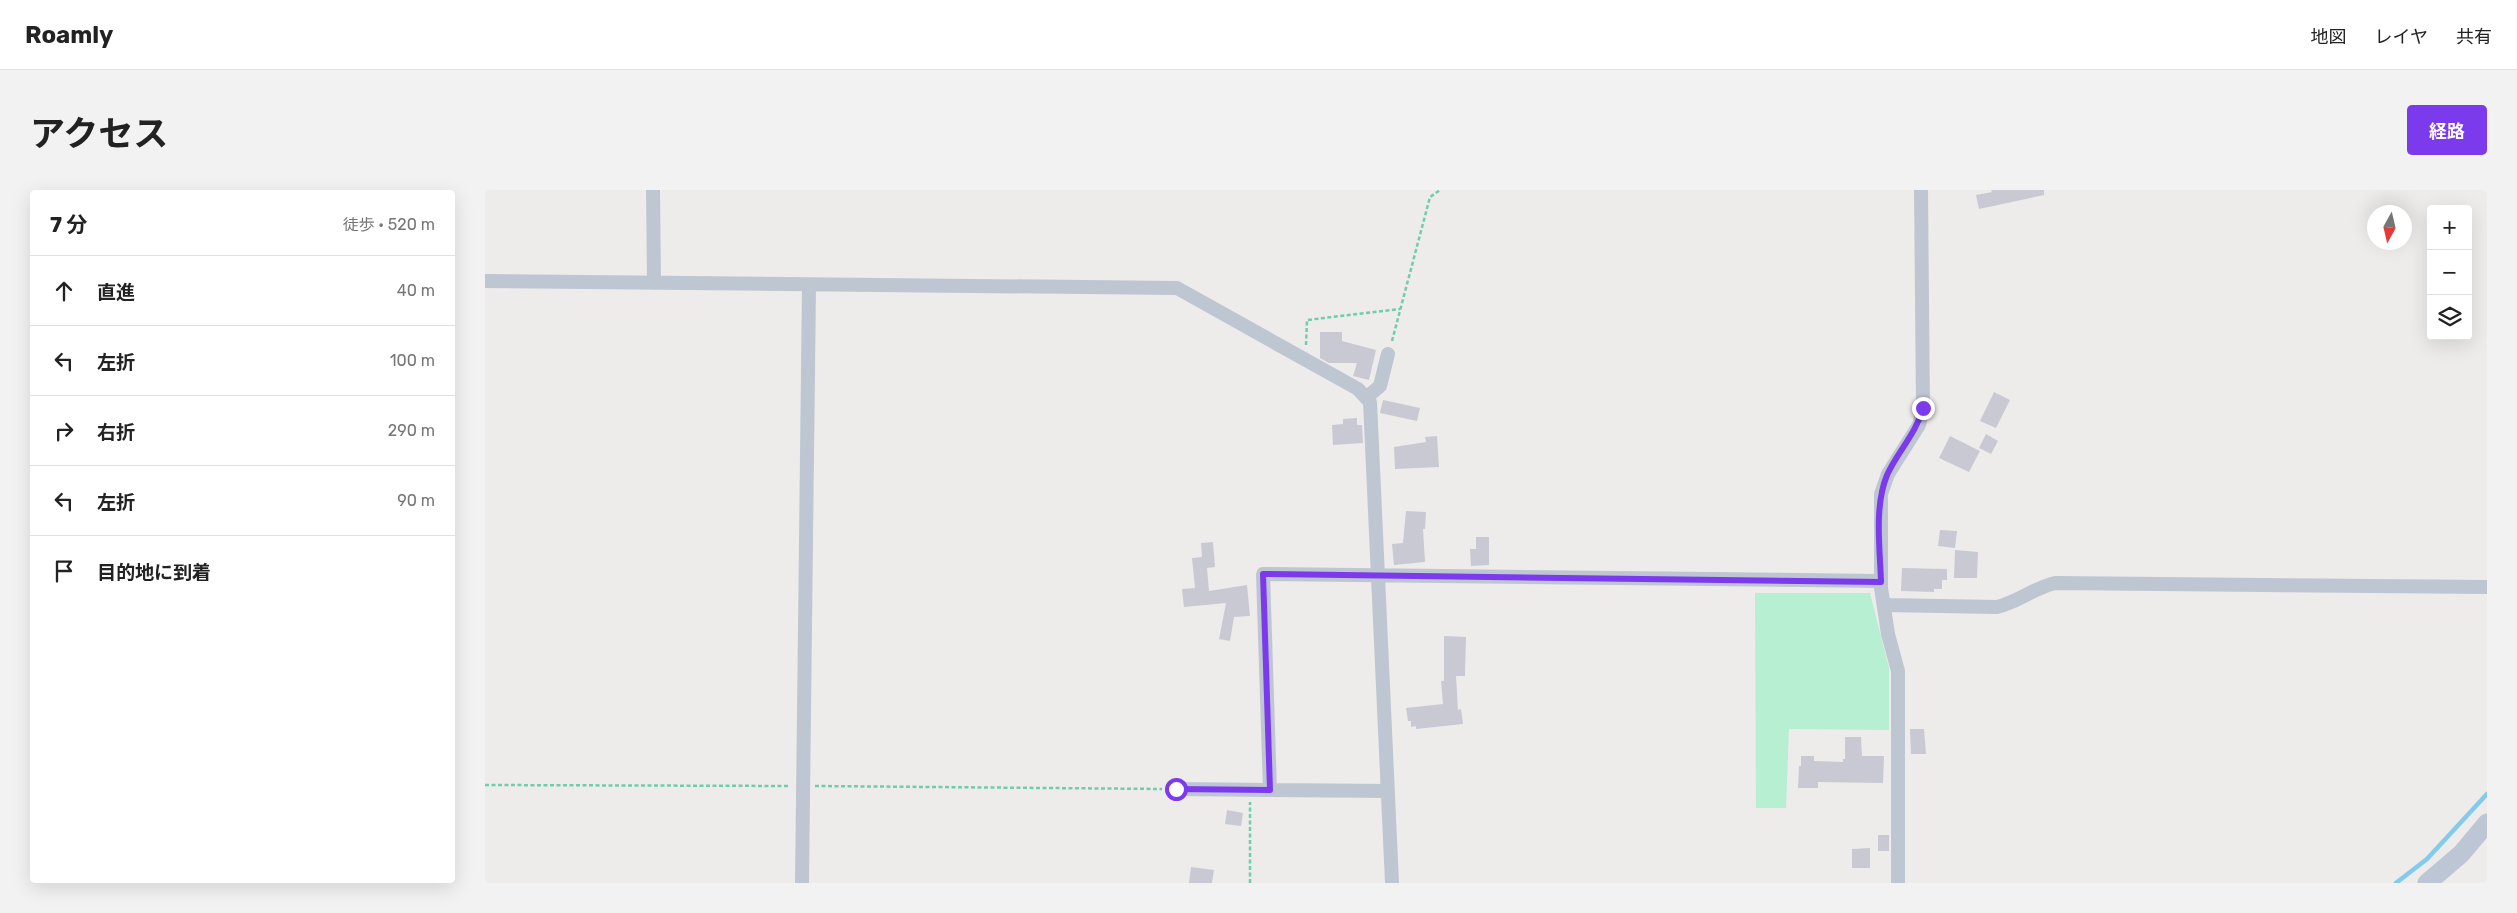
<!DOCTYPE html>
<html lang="ja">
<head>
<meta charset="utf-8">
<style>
	body { margin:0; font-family:Rubik,"Noto Sans JP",sans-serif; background:#f2f2f2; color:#222 }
	.controls { position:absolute; right:15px; top:15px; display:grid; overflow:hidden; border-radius:5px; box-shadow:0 5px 20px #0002 }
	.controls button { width:45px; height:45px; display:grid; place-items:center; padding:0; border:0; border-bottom:1px solid #e0e0e0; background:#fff; color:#222; font:25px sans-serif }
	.compass { position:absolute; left:1882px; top:15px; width:45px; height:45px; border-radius:50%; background:#fff; box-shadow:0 5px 20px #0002; rotate:188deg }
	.stop { position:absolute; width:15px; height:15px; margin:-11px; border:4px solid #7c3aed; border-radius:50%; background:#fff }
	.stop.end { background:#7c3aed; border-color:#fff; box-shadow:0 1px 5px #0008 }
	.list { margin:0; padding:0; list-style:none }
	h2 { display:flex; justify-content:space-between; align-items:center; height:65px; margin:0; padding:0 20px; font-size:21px }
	h2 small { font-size:16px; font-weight:400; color:#767676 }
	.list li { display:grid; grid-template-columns:32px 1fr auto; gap:15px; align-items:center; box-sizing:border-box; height:70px; padding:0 20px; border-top:1px solid #e0e0e0 }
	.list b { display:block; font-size:19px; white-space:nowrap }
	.list em { font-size:16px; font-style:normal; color:#767676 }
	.icon { flex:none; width:28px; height:28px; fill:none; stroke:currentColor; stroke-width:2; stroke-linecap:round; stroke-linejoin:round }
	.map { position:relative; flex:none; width:2002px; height:693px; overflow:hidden; border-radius:5px }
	header { display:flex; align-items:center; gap:30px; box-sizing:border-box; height:70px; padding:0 25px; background:#fff; border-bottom:1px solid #e0e0e0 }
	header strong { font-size:24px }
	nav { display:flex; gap:28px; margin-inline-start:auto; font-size:18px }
	.intro { display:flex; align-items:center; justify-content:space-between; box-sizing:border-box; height:120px; padding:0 30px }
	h1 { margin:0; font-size:35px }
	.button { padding:12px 22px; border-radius:5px; background:#7c3aed; color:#fff; font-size:18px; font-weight:700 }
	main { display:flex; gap:30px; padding:0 30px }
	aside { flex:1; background:#fff; border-radius:5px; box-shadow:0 5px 20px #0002 }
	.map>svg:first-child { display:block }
	.green { fill:#b7efd3 }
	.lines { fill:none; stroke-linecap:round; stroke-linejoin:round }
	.stream { stroke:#83caed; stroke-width:4.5 }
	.building { fill:#c8c9d2 }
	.path { stroke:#6fcdaa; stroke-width:2.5; stroke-dasharray:4 2.5; stroke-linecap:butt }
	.minor { stroke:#bec6d2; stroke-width:14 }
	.secondary { stroke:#bdc6d5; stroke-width:19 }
	.route { stroke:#7c3aed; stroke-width:6 }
</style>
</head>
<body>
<header>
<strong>Roamly</strong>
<nav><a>地図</a><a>レイヤ</a><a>共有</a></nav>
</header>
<div class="intro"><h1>アクセス</h1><a class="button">経路</a></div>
<main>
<aside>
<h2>7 分<small>徒歩 · 520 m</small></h2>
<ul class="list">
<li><svg class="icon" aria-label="ahead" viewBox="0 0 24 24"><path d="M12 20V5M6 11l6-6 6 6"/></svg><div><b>直進</b></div><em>40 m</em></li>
<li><svg class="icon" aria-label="left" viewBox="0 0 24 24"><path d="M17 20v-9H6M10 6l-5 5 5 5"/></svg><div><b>左折</b></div><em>100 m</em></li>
<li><svg class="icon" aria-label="right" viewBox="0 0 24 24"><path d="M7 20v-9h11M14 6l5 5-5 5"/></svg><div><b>右折</b></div><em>290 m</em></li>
<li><svg class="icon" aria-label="left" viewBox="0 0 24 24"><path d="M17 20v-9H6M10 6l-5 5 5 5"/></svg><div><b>左折</b></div><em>90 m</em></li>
<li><svg class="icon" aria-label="arrive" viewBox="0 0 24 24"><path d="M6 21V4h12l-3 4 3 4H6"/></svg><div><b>目的地に到着</b></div></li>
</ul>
</aside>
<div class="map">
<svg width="2002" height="693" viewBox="0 0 2002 693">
	<rect width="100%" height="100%" fill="#eeebeb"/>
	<!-- green -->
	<path class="green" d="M 1270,403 L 1385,403 L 1404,478 L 1404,540 L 1304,539 L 1301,618 L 1271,618 Z"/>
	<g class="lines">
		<!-- stream -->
		<path class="stream" d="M 1911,693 L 1942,669 L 2002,604"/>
	</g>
	<!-- building -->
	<path class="building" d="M 1506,0 L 1559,0 L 1559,5 L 1494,19 L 1491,5 L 1507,2 Z
		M 835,142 L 857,142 L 857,151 L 891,160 L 884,190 L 868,186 L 872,173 L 844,173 L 835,168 Z
		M 1509,202 L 1525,210 L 1511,238 L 1495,231 Z
		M 898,210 L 935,218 L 932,231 L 895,223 Z
		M 872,228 L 872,235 L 877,235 L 878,253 L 848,255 L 847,235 L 858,234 L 858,229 Z
		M 1501,244 L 1513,251 L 1506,264 L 1494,258 Z
		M 952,246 L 954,277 L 910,279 L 909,257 L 941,252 L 940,247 Z
		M 1465,246 L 1495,261 L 1484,282 L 1454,268 Z
		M 921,321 L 941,322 L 940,339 L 938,339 L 940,372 L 909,375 L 907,354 L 918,353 Z
		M 1455,340 L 1472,341 L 1470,358 L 1453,356 Z
		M 991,347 L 1004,347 L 1004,375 L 986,376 L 985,359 L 991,359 Z
		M 728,352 L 730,377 L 722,378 L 724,401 L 762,395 L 765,426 L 749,427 L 745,451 L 734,449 L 741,413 L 699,417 L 697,399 L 710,398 L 707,368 L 717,367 L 716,353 Z
		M 1470,360 L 1493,362 L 1492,388 L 1469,388 Z
		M 1417,378 L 1462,379 L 1462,390 L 1457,390 L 1457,399 L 1449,399 L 1449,402 L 1416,401 Z
		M 959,446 L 981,447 L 980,486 L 971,486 L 973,520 L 976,519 L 978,534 L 931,539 L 931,536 L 926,537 L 926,531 L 923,531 L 921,518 L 958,514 L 956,491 L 959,491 Z
		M 1425,539 L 1439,539 L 1441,564 L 1426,564 Z
		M 1360,547 L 1376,547 L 1377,566 L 1399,566 L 1398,593 L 1333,592 L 1333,598 L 1313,598 L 1314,576 L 1316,576 L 1316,566 L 1329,566 L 1329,571 L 1358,572 L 1358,569 L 1360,569 Z
		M 742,620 L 758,623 L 756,636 L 740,634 Z
		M 1393,645 L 1404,645 L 1404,661 L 1393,661 Z
		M 1385,658 L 1385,678 L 1367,678 L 1367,659 Z
		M 706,677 L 729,680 L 727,693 L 704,693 Z"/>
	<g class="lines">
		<!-- path -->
		<path class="path" d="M 907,151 L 945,7 L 955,0
			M 821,155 L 822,130 L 915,119
			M 0,595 L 305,596
			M 330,596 L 677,599
			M 765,693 L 765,612"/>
		<!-- minor -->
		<path class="minor" d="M 168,0 L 169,93
			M 0,91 L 692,98 L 873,199 L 885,212 L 907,693
			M 881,208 L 895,196 L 903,164
			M 1399,415 L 1512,417 C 1533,412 1549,398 1570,393 L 2002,397
			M 691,599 L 903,601
			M 785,600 L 778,384 L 1396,391
			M 317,693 L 324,95
			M 1413,693 L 1413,481 L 1403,444 L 1396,398 L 1396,304 L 1403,284 L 1434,235 L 1438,218 L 1436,0"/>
		<!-- secondary -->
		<path class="secondary" d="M 1942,693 L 1976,664 L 2002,633"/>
	</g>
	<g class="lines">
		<!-- route -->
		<path class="route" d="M 691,599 L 785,600 L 778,384 L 1396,392 C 1395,358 1389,317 1402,285 C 1413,261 1431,244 1438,218"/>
	</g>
</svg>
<div class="controls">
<button>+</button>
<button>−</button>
<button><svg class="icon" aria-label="layers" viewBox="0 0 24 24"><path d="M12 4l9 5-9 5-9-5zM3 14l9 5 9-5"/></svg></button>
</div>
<svg class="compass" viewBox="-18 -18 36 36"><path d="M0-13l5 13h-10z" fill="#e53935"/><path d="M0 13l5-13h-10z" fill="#767676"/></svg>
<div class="stop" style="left:691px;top:599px"></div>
<div class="stop end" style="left:1438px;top:218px"></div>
</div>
</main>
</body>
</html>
